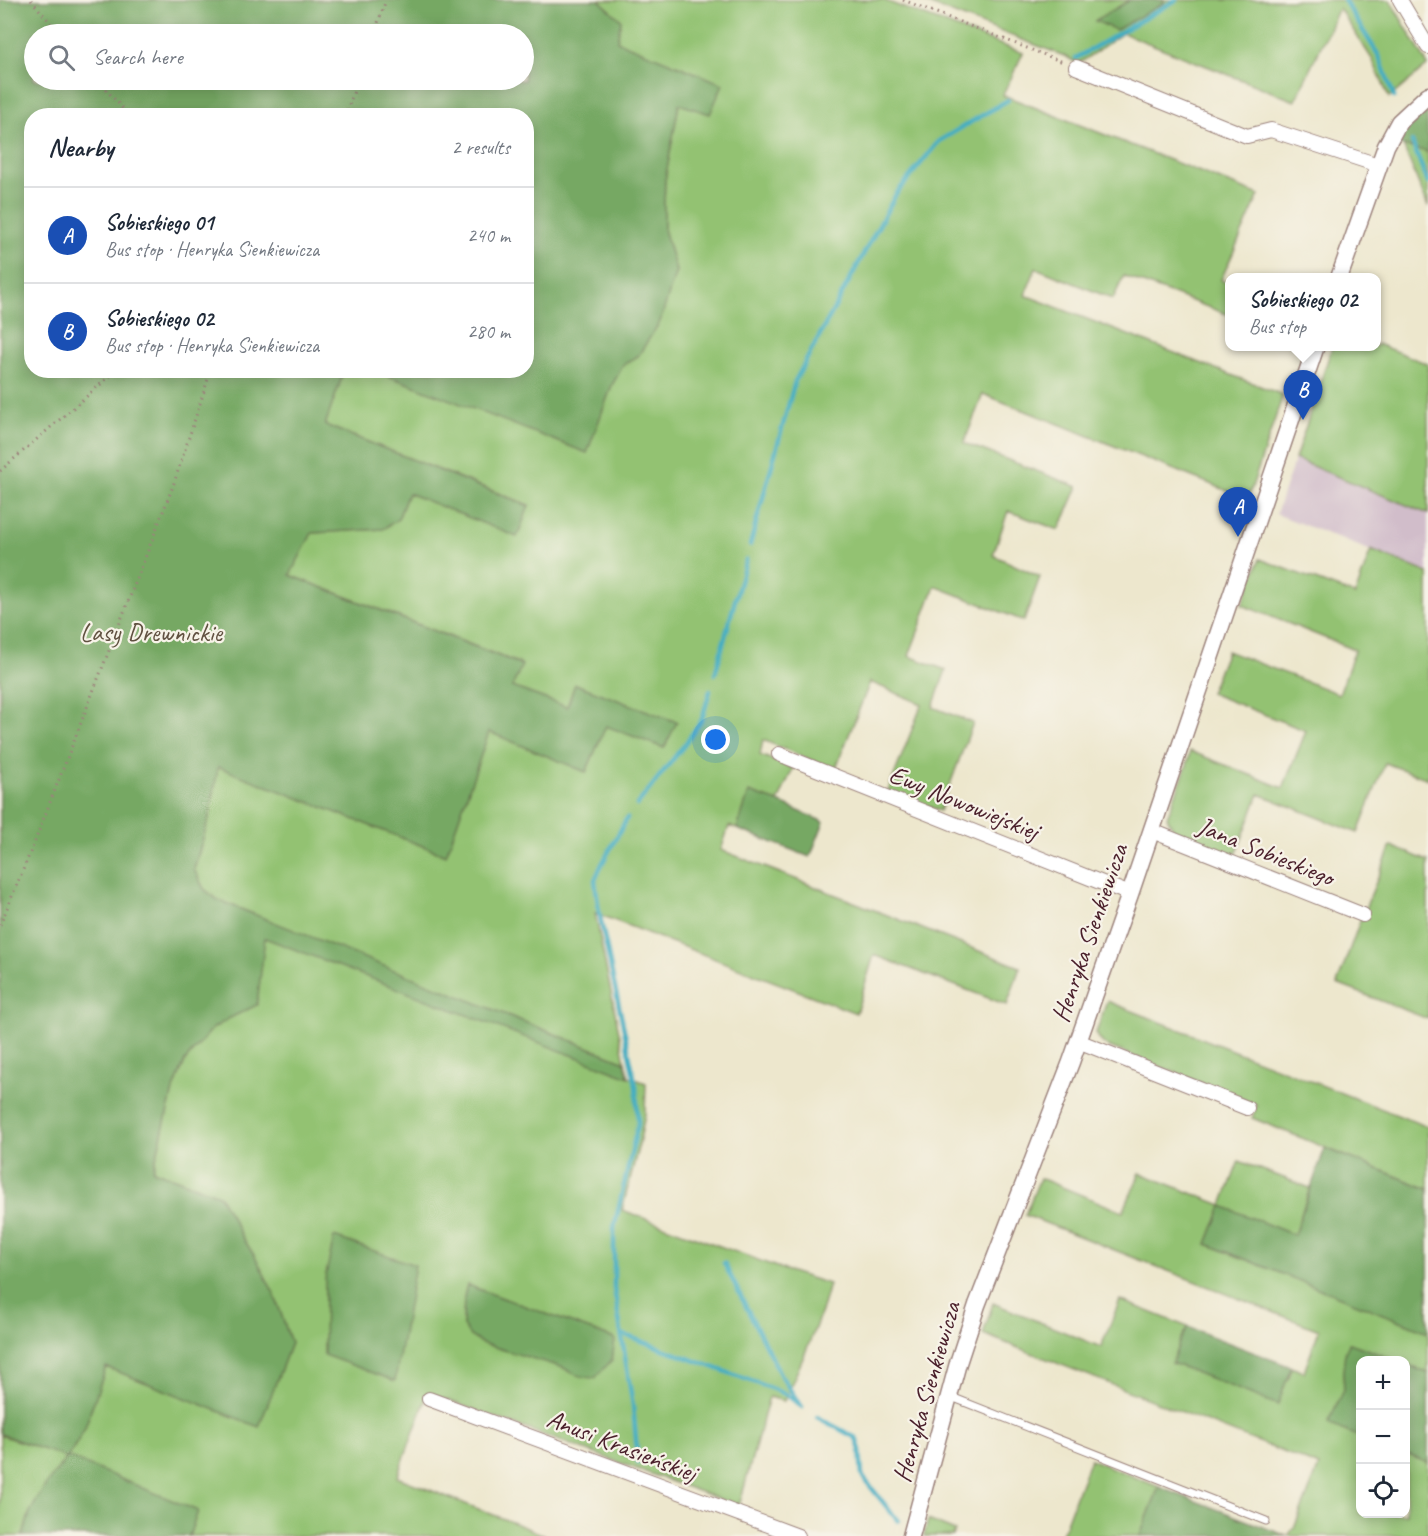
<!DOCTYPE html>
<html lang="en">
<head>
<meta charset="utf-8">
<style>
	body { margin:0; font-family:Caveat,sans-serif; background:#f2f2f3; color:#1f2937 }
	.controls { position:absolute; right:18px; bottom:18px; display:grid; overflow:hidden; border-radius:12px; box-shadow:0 3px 15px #0003 }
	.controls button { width:54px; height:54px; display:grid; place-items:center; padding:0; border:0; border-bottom:2px solid #e0e1e3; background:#fff; color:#1f2937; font:30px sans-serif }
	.you { position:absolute; left:716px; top:740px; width:21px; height:21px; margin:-15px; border:4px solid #fff; border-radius:50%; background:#1a73e8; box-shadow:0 0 0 9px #1a73e833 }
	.badge { display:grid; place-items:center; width:39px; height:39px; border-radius:50%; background:#1f6fb2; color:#fff; font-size:20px; font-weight:700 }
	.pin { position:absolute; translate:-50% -50px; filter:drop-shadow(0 2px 3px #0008) }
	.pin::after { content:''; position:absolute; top:32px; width:21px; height:18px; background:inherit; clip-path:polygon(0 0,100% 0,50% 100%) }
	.popup { position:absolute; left:1225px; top:273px; width:156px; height:78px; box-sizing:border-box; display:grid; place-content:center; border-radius:12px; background:#fff; filter:drop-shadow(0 2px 4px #0005); font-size:20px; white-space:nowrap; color:#747a83 }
	.popup b { font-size:22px; color:#1f2937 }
	.popup::after { content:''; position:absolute; left:50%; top:100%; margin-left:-12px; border:12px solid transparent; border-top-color:#fff }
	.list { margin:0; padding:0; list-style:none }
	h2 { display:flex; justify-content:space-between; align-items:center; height:78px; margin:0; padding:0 24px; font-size:26px }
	h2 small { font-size:20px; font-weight:400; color:#747a83 }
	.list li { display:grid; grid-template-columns:39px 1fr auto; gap:18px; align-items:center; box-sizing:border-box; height:96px; padding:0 24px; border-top:2px solid #e0e1e3 }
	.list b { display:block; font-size:22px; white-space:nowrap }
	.list p { margin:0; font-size:20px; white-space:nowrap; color:#747a83 }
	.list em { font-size:20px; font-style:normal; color:#747a83 }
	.icon { flex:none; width:33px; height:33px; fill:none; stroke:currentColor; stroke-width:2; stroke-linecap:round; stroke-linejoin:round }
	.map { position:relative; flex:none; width:1428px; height:1536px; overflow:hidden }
	.search { position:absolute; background:#fff; box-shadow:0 3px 15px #0003; left:24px; top:24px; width:510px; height:66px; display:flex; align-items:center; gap:15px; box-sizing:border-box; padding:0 21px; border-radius:33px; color:#747a83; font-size:22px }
	.panel { position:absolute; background:#fff; box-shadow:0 3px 15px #0003; left:24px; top:108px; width:510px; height:270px; border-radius:24px }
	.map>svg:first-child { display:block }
	.industrial { fill:#d1bdca }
	.green { fill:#93c272; stroke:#6e704e; stroke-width:1.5; fill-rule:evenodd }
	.forest { fill:#76a864; stroke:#606448; stroke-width:1.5; fill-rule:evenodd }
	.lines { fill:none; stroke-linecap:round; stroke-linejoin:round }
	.stream { stroke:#43adc2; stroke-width:4.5 }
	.service-casing { stroke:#9c837c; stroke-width:9 }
	.minor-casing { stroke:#9c837c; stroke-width:16 }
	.tertiary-casing { stroke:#9c837c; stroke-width:19 }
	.path { stroke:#9c837c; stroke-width:3; stroke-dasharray:1.5 4.5; stroke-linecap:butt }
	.service { stroke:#fff; stroke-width:7 }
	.minor { stroke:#fff; stroke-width:14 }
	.tertiary { stroke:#fff; stroke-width:16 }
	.labels { text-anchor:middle; stroke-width:4.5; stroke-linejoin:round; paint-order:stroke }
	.park-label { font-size:26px; fill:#605040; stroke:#f7f3e8 }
	.street-label { font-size:26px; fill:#4a1f2b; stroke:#f7f3e8 }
</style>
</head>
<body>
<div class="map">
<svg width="1428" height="1536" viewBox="0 0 1428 1536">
	<rect width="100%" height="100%" fill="#f7f3e8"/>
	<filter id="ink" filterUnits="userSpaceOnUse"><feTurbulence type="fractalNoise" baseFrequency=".0167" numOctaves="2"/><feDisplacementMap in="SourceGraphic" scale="12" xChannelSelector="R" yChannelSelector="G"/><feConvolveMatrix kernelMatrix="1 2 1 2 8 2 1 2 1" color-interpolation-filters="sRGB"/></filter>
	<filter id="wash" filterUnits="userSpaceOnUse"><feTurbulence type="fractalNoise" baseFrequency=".008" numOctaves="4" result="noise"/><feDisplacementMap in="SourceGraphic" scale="24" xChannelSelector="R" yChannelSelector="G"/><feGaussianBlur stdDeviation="1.35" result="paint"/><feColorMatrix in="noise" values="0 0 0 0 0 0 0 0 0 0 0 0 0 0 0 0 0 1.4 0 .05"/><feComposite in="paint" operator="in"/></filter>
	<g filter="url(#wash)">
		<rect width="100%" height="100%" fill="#ede7cd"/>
		<!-- industrial -->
		<path class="industrial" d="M 1295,459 L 1428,514 L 1428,573 L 1276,514 Z"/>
		<!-- green -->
		<path class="green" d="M 599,0 L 883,0 L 1023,53 L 1003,95 L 1259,195 L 1221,280 L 1229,284 L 1229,315 L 1124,276 L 1113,299 L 1036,268 L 1025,295 L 1283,395 L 1248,499 L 983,394 L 964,443 L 1078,487 L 1059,530 L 1008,511 L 993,555 L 1040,577 L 1024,621 L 935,586 L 909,656 L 946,670 L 933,707 L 973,723 L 940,811 L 888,791 L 922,704 L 870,682 L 835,770 L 763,740 L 760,755 L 793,768 L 778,802 L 749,793 L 737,829 L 729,826 L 721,850 L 1020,967 L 1007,1005 L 874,955 L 856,1013 L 595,913 L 625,1062 L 218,900 L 204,889 L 194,870 L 210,814 L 218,766 L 446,855 L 489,731 L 586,772 L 606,725 L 664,748 L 676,723 L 575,684 L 567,707 L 512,687 L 521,664 L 290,575 L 312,533 L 383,529 L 398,519 L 408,493 L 517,536 L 529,505 L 325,425 L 344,371 L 376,371 L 587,452 L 612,385 L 624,364 L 638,356 L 676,271 L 664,229 L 664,203 L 665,180 L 679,103 L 616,41 L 621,20 Z
			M 918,0 L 1130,0 L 1096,20 L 1116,30 L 1164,2 L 1163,0 L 1390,0 L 1428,65 L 1389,98 L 1372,59 L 1339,8 L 1295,101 L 1123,33 L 1078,64 L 1067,57 Z
			M 1403,145 L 1426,151 L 1428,156 L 1428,207 Z
			M 1377,344 L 1428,364 L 1428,514 L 1295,459 L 1332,347 L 1376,346 Z
			M 1371,550 L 1428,573 L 1428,779 L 1385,763 L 1358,833 L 1259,794 L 1235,857 L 1176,834 L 1167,817 L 1187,765 L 1190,751 L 1283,788 L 1306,731 L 1210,693 L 1227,651 L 1339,694 L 1355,650 L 1242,605 L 1260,559 L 1355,595 Z
			M 1391,846 L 1428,861 L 1428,1019 L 1337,984 L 1360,921 Z
			M 265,937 L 646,1083 L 645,1114 L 640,1140 L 622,1210 L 785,1270 L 829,1284 C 819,1324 801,1363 784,1401 L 769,1397 L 739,1506 L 428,1393 L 397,1477 L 547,1536 L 189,1536 L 198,1511 L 30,1512 L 23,1536 L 0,1536 L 0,1435 L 68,1457 L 84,1430 L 106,1367 L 259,1426 L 291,1343 L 275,1296 L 257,1260 L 243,1238 L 219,1195 L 153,1170 L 172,1094 L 185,1061 L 212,1029 L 228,1019 ZM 467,1285 L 615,1339 L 612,1360 L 569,1372 L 564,1368 L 463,1325 L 464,1297 Z
			M 1107,1001 L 1428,1127 L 1428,1189 L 1252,1118 L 1257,1105 L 1105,1045 L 1100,1040 L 1096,1033 Z
			M 1239,1161 L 1310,1188 L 1294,1235 L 1222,1206 L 1207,1244 L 1428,1332 L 1428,1373 L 1406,1365 L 1406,1360 L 1395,1360 L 1349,1343 L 1343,1372 L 1344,1388 L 1328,1424 L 1360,1437 L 1360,1514 L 1406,1514 L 1406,1454 L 1428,1463 L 1428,1536 L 1288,1536 L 1295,1526 L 1319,1466 L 983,1334 L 993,1303 L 1101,1347 L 1120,1300 L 1188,1327 L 1180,1340 L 1172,1363 L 1289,1378 L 1291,1367 L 1304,1372 L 1319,1330 L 1025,1215 L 1040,1178 L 1123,1212 L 1140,1173 L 1222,1205 Z
			M 1090,1459 L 1159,1487 L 1140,1536 L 1061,1536 Z
			M 928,1520 L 955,1531 L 953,1536 L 924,1536 Z"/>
		<!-- forest -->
		<path class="forest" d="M 0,0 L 599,0 L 621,20 L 617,41 L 723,84 L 710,114 L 679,104 L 665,180 L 664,203 L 664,229 L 676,271 L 660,322 L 638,356 L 624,364 L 612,385 L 587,453 L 376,371 L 526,370 L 526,116 L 32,116 L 32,370 L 344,371 L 325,425 L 529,506 L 517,537 L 408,493 L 398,519 L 383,529 L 312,533 L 290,575 L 522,665 L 512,687 L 567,707 L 575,684 L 677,722 L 664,748 L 606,726 L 586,772 L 489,732 L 446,855 L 218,767 L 210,814 L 194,869 L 204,889 L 218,900 L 625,1062 L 629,1077 L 265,938 L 257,1005 L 228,1019 L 212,1029 L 185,1061 L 172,1094 L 153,1170 L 219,1195 L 243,1238 L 257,1260 L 275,1296 L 291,1343 L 259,1427 L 106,1367 L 84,1430 L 68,1457 L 198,1511 L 189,1536 L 23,1536 L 30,1512 L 46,1484 L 67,1458 L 0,1434 ZM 34,34 L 524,34 L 524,80 L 34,80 Z
			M 1130,0 L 1163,0 L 1164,3 L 1116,30 L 1095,21 Z
			M 1427,111 L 1428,152 L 1399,145 L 1413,116 Z
			M 749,792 L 778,802 L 824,822 L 810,857 L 737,829 Z
			M 1325,1148 L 1428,1189 L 1428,1332 L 1207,1244 L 1222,1206 L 1294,1235 Z
			M 334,1237 L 415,1265 L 395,1381 L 324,1355 L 325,1279 Z
			M 467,1285 L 615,1339 L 612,1360 L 595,1378 C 584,1378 573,1375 564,1368 L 481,1343 L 470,1336 L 463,1326 L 464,1297 Z
			M 1188,1327 L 1291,1367 L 1278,1405 L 1172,1363 L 1180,1340 Z
			M 1350,1343 L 1395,1360 L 1360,1360 L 1360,1437 L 1328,1424 L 1344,1388 L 1343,1372 L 1345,1352 Z
			M 1406,1365 L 1428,1373 L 1428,1463 L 1406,1454 Z
			M 1159,1487 L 1287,1536 L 1140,1536 Z"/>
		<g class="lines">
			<!-- stream -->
			<path class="stream" d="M 1344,0 L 1379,56 L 1394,97
				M 1076,58 L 1176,0
				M 1412,142 L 1428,183
				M 750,545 L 795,381 L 896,194 L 939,141 L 1008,100
				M 715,674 L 746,560
				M 637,805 L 685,744 L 702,719 L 710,691
				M 627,818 L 602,864 L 595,880 L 599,912 L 636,1086 L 638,1124 L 614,1228 L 614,1288 L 633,1406 L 638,1462
				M 724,1263 L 781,1376 L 799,1403
				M 622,1334 L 773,1389 L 787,1395 L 802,1407
				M 817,1417 L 856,1438 L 860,1450 L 862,1476 L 898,1521"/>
		</g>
	</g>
	<g filter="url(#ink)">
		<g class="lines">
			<defs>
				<path id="service" d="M 949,1396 L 1266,1521"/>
				<path id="minor" d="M 1400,0 L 1428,47
					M 1076,67 L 1247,136 L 1271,130 L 1378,165
					M 779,754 L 1130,894
					M 1152,831 L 1363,915
					M 1078,1041 L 1247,1108
					M 429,1399 L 798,1536"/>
				<path id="tertiary" d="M 1339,278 L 1386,146 L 1399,122 L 1428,95
					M 911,1536 L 958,1363 L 977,1305 L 1071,1062 L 1130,894 L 1316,346"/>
			</defs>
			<!-- service casing -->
			<use href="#service" class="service-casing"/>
			<!-- minor casing -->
			<use href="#minor" class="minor-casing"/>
			<!-- tertiary casing -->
			<use href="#tertiary" class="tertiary-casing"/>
			<!-- path -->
			<path class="path" d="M 31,0 L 60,34
				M 903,0 L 1063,62
				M 374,34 L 386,0
				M 98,80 L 129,116
				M 345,116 L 358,80
				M 0,471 L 117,370
				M 0,925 L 35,841 L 173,486 L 211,370"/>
			<!-- service -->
			<use href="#service" class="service"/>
			<!-- minor -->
			<use href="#minor" class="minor"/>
			<!-- tertiary -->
			<use href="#tertiary" class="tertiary"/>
		</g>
	</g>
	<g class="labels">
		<!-- park labels -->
		<g class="park-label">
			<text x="151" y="641">Lasy Drewnickie</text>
		</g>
		<!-- street labels -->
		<g class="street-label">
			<text transform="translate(964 802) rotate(22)" y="9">Ewy Nowowiejskiej</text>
			<text transform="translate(1266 851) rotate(22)" y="9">Jana Sobieskiego</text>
			<text transform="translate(1089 933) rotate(-71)" y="9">Henryka Sienkiewicza</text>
			<text transform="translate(926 1392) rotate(-74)" y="9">Henryka Sienkiewicza</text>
			<text transform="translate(622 1445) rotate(21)" y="9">Anusi Krasieńskiej</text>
		</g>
	</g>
</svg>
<div class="controls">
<button>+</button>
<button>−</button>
<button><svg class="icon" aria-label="locate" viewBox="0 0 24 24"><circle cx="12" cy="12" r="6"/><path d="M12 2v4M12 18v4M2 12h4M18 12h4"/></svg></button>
</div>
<div class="you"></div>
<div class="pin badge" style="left:1238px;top:537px;background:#1a4fb4">A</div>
<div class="pin badge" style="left:1303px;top:420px;background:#1a4fb4">B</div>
<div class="popup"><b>Sobieskiego 02</b>Bus stop</div>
<div class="search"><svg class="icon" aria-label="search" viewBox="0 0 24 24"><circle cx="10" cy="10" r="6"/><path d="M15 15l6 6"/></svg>Search here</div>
<section class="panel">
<h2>Nearby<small>2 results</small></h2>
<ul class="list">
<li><span class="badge" style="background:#1a4fb4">A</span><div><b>Sobieskiego 01</b><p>Bus stop · Henryka Sienkiewicza</p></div><em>240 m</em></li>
<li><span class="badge" style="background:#1a4fb4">B</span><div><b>Sobieskiego 02</b><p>Bus stop · Henryka Sienkiewicza</p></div><em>280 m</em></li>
</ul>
</section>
</div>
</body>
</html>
